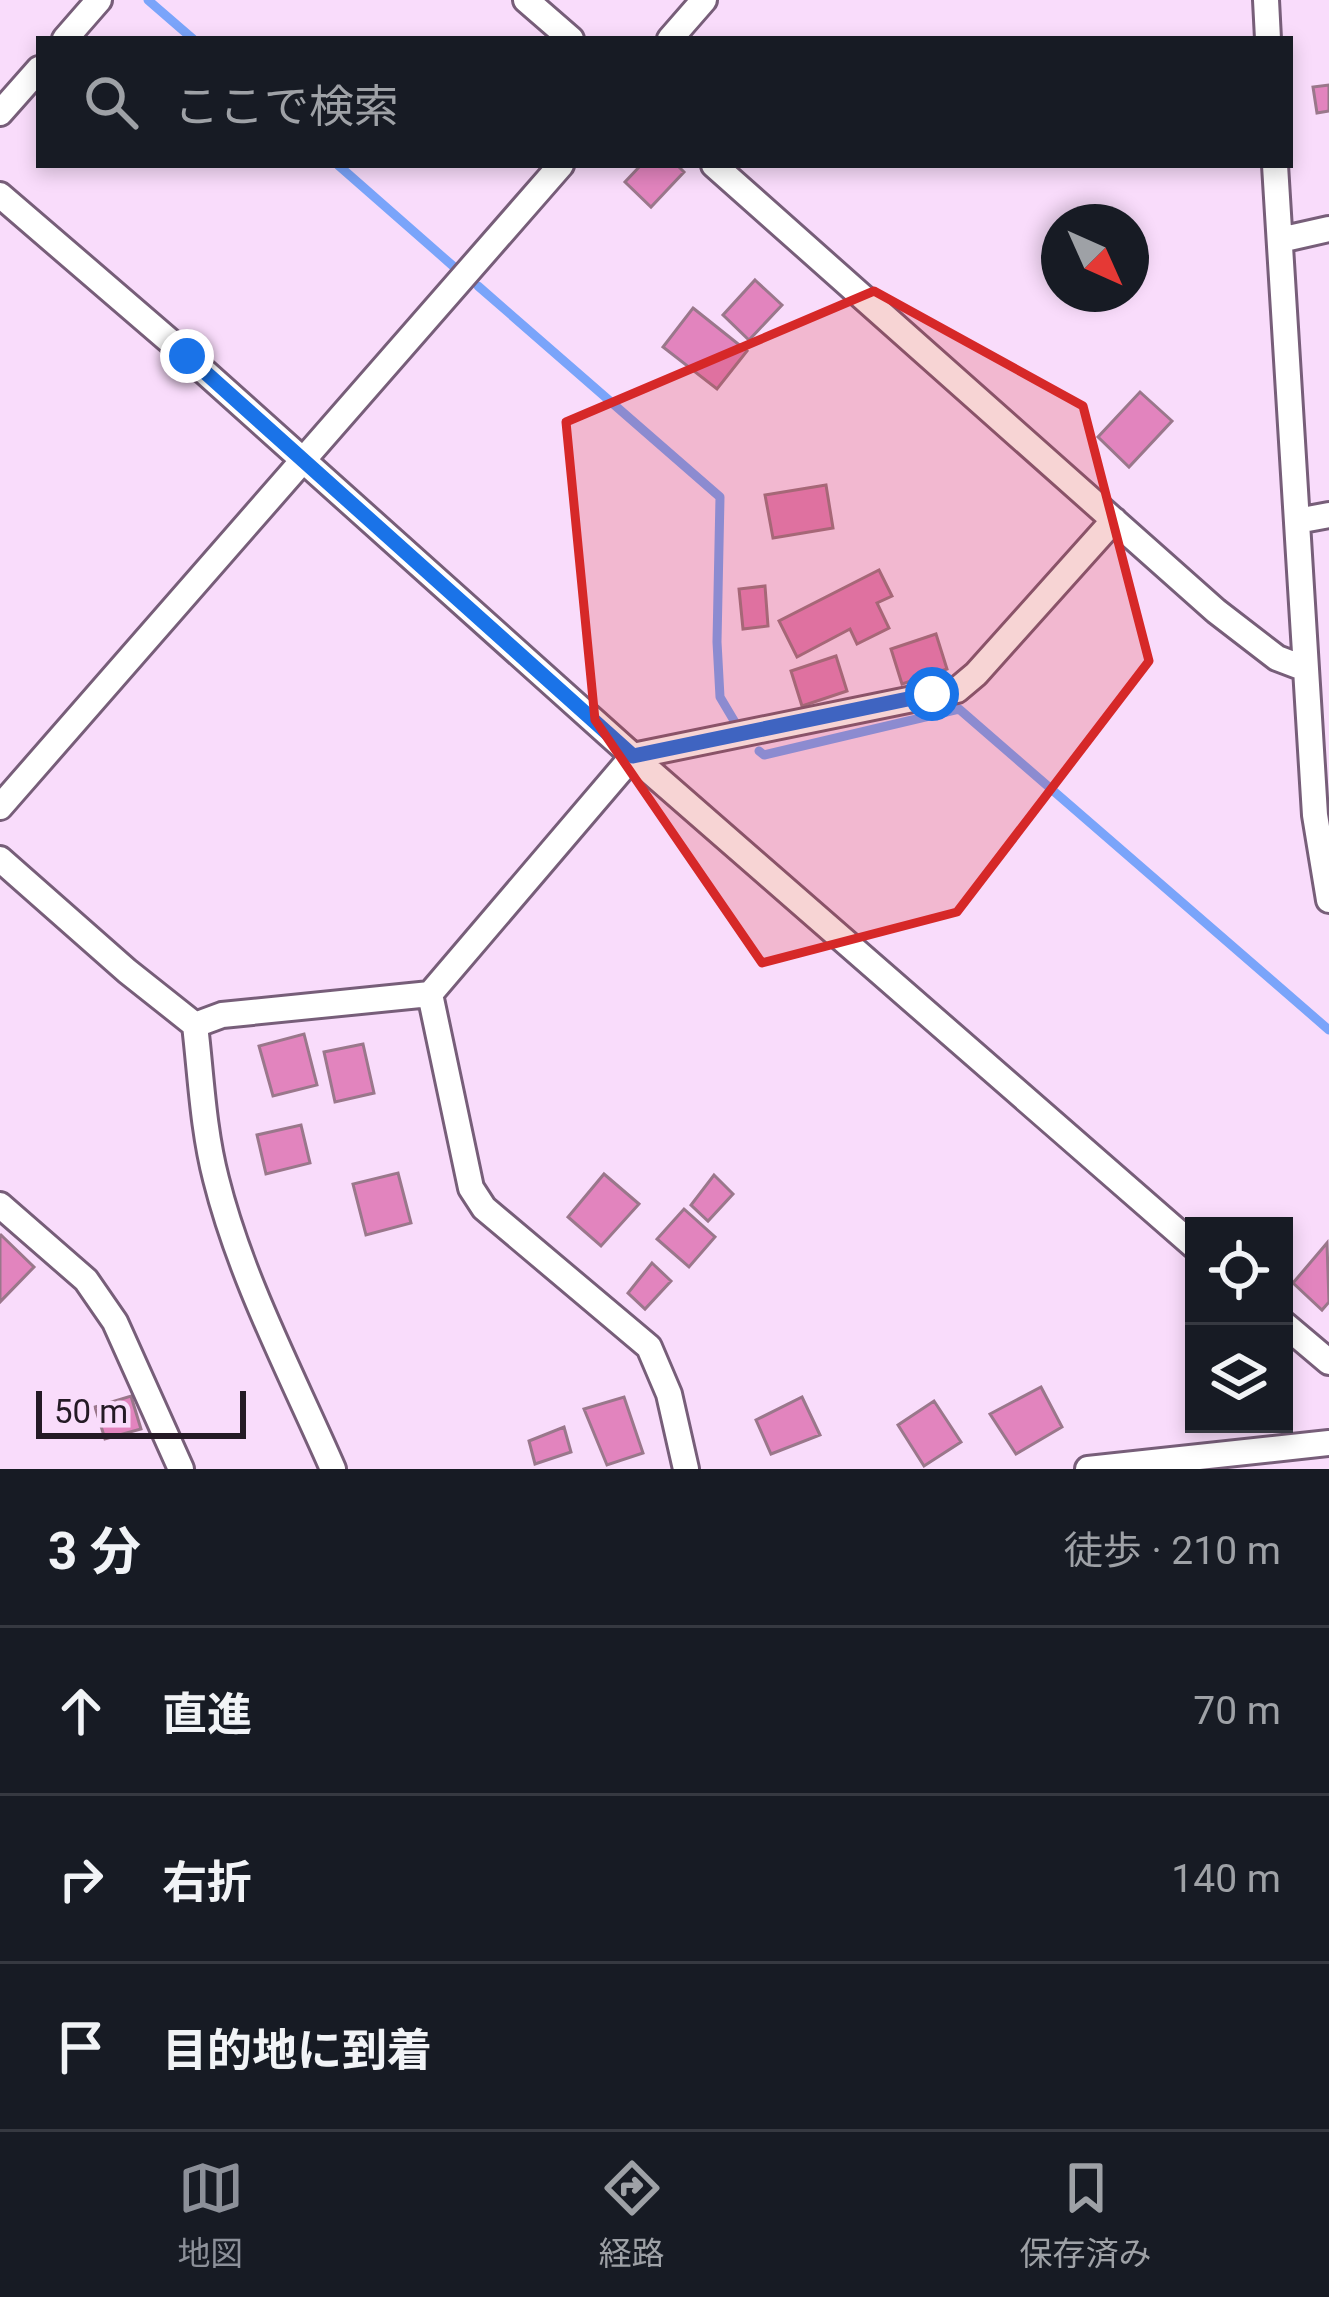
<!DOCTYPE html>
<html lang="ja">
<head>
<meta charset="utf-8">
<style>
	body { margin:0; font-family:Roboto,"Noto Sans JP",sans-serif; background:#20242c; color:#f1f3f6 }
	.controls { position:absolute; right:36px; bottom:36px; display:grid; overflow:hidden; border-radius:0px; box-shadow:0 6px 18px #0003 }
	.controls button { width:108px; height:108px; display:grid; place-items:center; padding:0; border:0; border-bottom:3px solid #363941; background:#171b24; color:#f1f3f6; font:60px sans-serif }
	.compass { position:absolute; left:1041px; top:204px; width:108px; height:108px; border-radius:50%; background:#171b24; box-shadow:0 6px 18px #0003; rotate:135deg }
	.scale { position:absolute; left:36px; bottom:30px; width:210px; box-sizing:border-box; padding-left:12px; border:6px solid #241a25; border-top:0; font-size:33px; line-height:42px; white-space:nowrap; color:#241a25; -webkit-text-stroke:9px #f9dcfb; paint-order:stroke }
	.stop { position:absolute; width:36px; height:36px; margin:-27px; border:9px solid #1a73e8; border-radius:50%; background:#fff }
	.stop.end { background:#1a73e8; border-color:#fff; box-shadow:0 3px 12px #0008 }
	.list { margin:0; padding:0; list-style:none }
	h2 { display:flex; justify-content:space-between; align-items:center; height:156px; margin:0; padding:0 48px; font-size:51px }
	h2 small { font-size:39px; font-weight:400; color:#9ea1a6 }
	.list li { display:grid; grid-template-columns:78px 1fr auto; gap:36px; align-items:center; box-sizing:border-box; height:168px; padding:0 48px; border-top:3px solid #363941 }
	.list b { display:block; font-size:45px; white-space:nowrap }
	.list em { font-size:39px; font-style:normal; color:#9ea1a6 }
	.icon { flex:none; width:66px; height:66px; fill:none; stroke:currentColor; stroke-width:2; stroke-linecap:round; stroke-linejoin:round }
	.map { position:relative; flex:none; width:1329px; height:1469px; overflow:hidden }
	.search { position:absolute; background:#171b24; box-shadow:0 6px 18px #0003; left:36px; right:36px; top:36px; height:132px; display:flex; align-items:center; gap:30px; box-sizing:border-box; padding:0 42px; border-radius:0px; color:#9ea1a6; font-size:45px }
	.sheet { height:660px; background:#171b24 }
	nav { display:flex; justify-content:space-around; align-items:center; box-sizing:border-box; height:168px; border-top:3px solid #363941; background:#171b24; font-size:33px; color:#9ea1a6 }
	nav a { display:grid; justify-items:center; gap:6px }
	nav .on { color:#8c9099 }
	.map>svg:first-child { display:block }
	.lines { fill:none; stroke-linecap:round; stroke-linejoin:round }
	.stream { stroke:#7aa4fa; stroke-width:9 }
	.building { fill:#e284be; stroke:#9a778b; stroke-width:3 }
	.minor-casing { stroke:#775e79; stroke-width:30 }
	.minor { stroke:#fff; stroke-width:24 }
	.route { stroke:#1a73e8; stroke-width:15 }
	.marked { fill:#d62828; fill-opacity:0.2; stroke:#d62828; stroke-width:9; stroke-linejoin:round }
</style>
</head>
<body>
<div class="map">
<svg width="1329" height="1469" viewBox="0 0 1329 1469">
	<rect width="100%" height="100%" fill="#f9dcfb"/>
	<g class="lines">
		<!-- stream -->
		<path class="stream" d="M 148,0 L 193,39
			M 338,165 L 453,266
			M 478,286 L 720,497 L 717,642 L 720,697 L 739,729
			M 759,751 L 764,755 L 959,709 L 1329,1030"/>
	</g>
	<!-- building -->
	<path class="building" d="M 1329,85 L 1329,111 L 1317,113 L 1313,87 Z
		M 641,165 L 677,165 L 684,172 L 651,207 L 625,182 Z
		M 755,280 L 782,305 L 749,340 L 723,315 Z
		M 693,308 L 747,351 L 717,389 L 663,347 Z
		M 1140,392 L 1172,421 L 1129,467 L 1098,437 Z
		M 826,485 L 833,528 L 773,538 L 765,495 Z
		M 879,570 L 892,596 L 877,603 L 889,628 L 857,644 L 850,629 L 797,657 L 779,621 Z
		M 765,586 L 768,626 L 743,629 L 739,589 Z
		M 936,634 L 947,669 L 902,684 L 891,649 Z
		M 836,656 L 847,691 L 802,706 L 791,671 Z
		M 304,1034 L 317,1085 L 273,1096 L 259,1046 Z
		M 363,1044 L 374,1093 L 335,1102 L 324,1052 Z
		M 301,1125 L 310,1163 L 266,1174 L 257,1135 Z
		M 398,1173 L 411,1223 L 366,1235 L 353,1184 Z
		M 604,1174 L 639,1204 L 601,1246 L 568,1217 Z
		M 714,1175 L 733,1194 L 708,1221 L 691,1205 Z
		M 684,1209 L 715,1237 L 689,1267 L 657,1239 Z
		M 1,1235 L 34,1267 L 0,1302 L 0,1236 Z
		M 1327,1243 L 1329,1302 L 1322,1310 L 1293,1283 Z
		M 652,1263 L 671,1281 L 645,1309 L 628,1293 Z
		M 1041,1387 L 1062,1427 L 1016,1454 L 990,1414 Z
		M 131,1396 L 141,1429 L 105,1439 L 95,1407 Z
		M 624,1397 L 643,1453 L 607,1465 L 584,1409 Z
		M 802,1397 L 820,1435 L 771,1454 L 756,1420 Z
		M 934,1401 L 961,1442 L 924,1466 L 898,1425 Z
		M 564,1427 L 571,1452 L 535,1464 L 529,1441 Z"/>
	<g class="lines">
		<defs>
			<path id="minor" d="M 526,0 L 571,39
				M 1266,0 L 1268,39
				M 65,39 L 99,0
				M 670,39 L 704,0
				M 0,113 L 39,69
				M 714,165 L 1216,611 L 1277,658 L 1306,669
				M 1275,165 L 1315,815 L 1329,900
				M 0,195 L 187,356 L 653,774 L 1194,1246
				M 1280,240 L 1329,229
				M 1297,521 L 1329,515
				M 0,807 L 561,165
				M 0,859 L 127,971 L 195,1025 C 201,1076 203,1129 216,1179 C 241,1279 292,1375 333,1469
				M 430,994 L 471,1188 L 484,1208 L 649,1347 L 669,1394 L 686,1469
				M 195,1025 L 222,1015 L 430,994 L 633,756 L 957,690 L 976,674 L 1114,520
				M 0,1205 L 86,1280 L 115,1322 L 181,1469
				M 1284,1324 L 1329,1362
				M 1088,1469 L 1329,1443"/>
		</defs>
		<!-- minor casing -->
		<use href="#minor" class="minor-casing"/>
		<!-- minor -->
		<use href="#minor" class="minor"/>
	</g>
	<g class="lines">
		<!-- route -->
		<path class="route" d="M 187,356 L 633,756 L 932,694"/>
	</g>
	<!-- marked area -->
	<path class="marked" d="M 874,291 L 1083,406 L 1149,661 L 957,912 L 762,963 L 595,720 L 566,422 Z"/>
</svg>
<div class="controls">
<button><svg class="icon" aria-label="locate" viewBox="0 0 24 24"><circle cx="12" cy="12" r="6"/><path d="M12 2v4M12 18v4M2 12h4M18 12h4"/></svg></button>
<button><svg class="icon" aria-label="layers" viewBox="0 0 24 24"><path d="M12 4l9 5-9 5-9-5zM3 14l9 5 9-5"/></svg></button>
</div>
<svg class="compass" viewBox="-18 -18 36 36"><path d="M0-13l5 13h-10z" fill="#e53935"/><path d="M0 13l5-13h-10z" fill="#9ea1a6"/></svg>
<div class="scale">50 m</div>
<div class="stop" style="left:932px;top:694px"></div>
<div class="stop end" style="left:187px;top:356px"></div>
<div class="search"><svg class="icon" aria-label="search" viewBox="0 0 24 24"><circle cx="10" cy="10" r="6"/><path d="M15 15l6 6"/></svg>ここで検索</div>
</div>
<section class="sheet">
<h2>3 分<small>徒歩 · 210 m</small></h2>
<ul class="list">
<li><svg class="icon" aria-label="ahead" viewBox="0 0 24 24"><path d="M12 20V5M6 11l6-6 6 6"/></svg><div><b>直進</b></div><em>70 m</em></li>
<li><svg class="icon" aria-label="right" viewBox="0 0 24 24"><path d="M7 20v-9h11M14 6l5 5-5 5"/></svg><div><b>右折</b></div><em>140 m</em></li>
<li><svg class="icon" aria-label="arrive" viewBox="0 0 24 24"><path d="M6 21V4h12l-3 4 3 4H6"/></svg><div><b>目的地に到着</b></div></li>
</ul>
</section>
<nav>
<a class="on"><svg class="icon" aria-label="map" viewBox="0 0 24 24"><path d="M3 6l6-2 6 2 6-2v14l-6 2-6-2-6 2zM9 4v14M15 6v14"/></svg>地図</a>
<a><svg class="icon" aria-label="directions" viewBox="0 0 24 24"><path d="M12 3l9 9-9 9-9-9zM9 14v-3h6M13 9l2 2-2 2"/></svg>経路</a>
<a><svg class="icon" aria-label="saved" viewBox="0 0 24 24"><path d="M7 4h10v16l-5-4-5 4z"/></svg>保存済み</a>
</nav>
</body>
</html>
